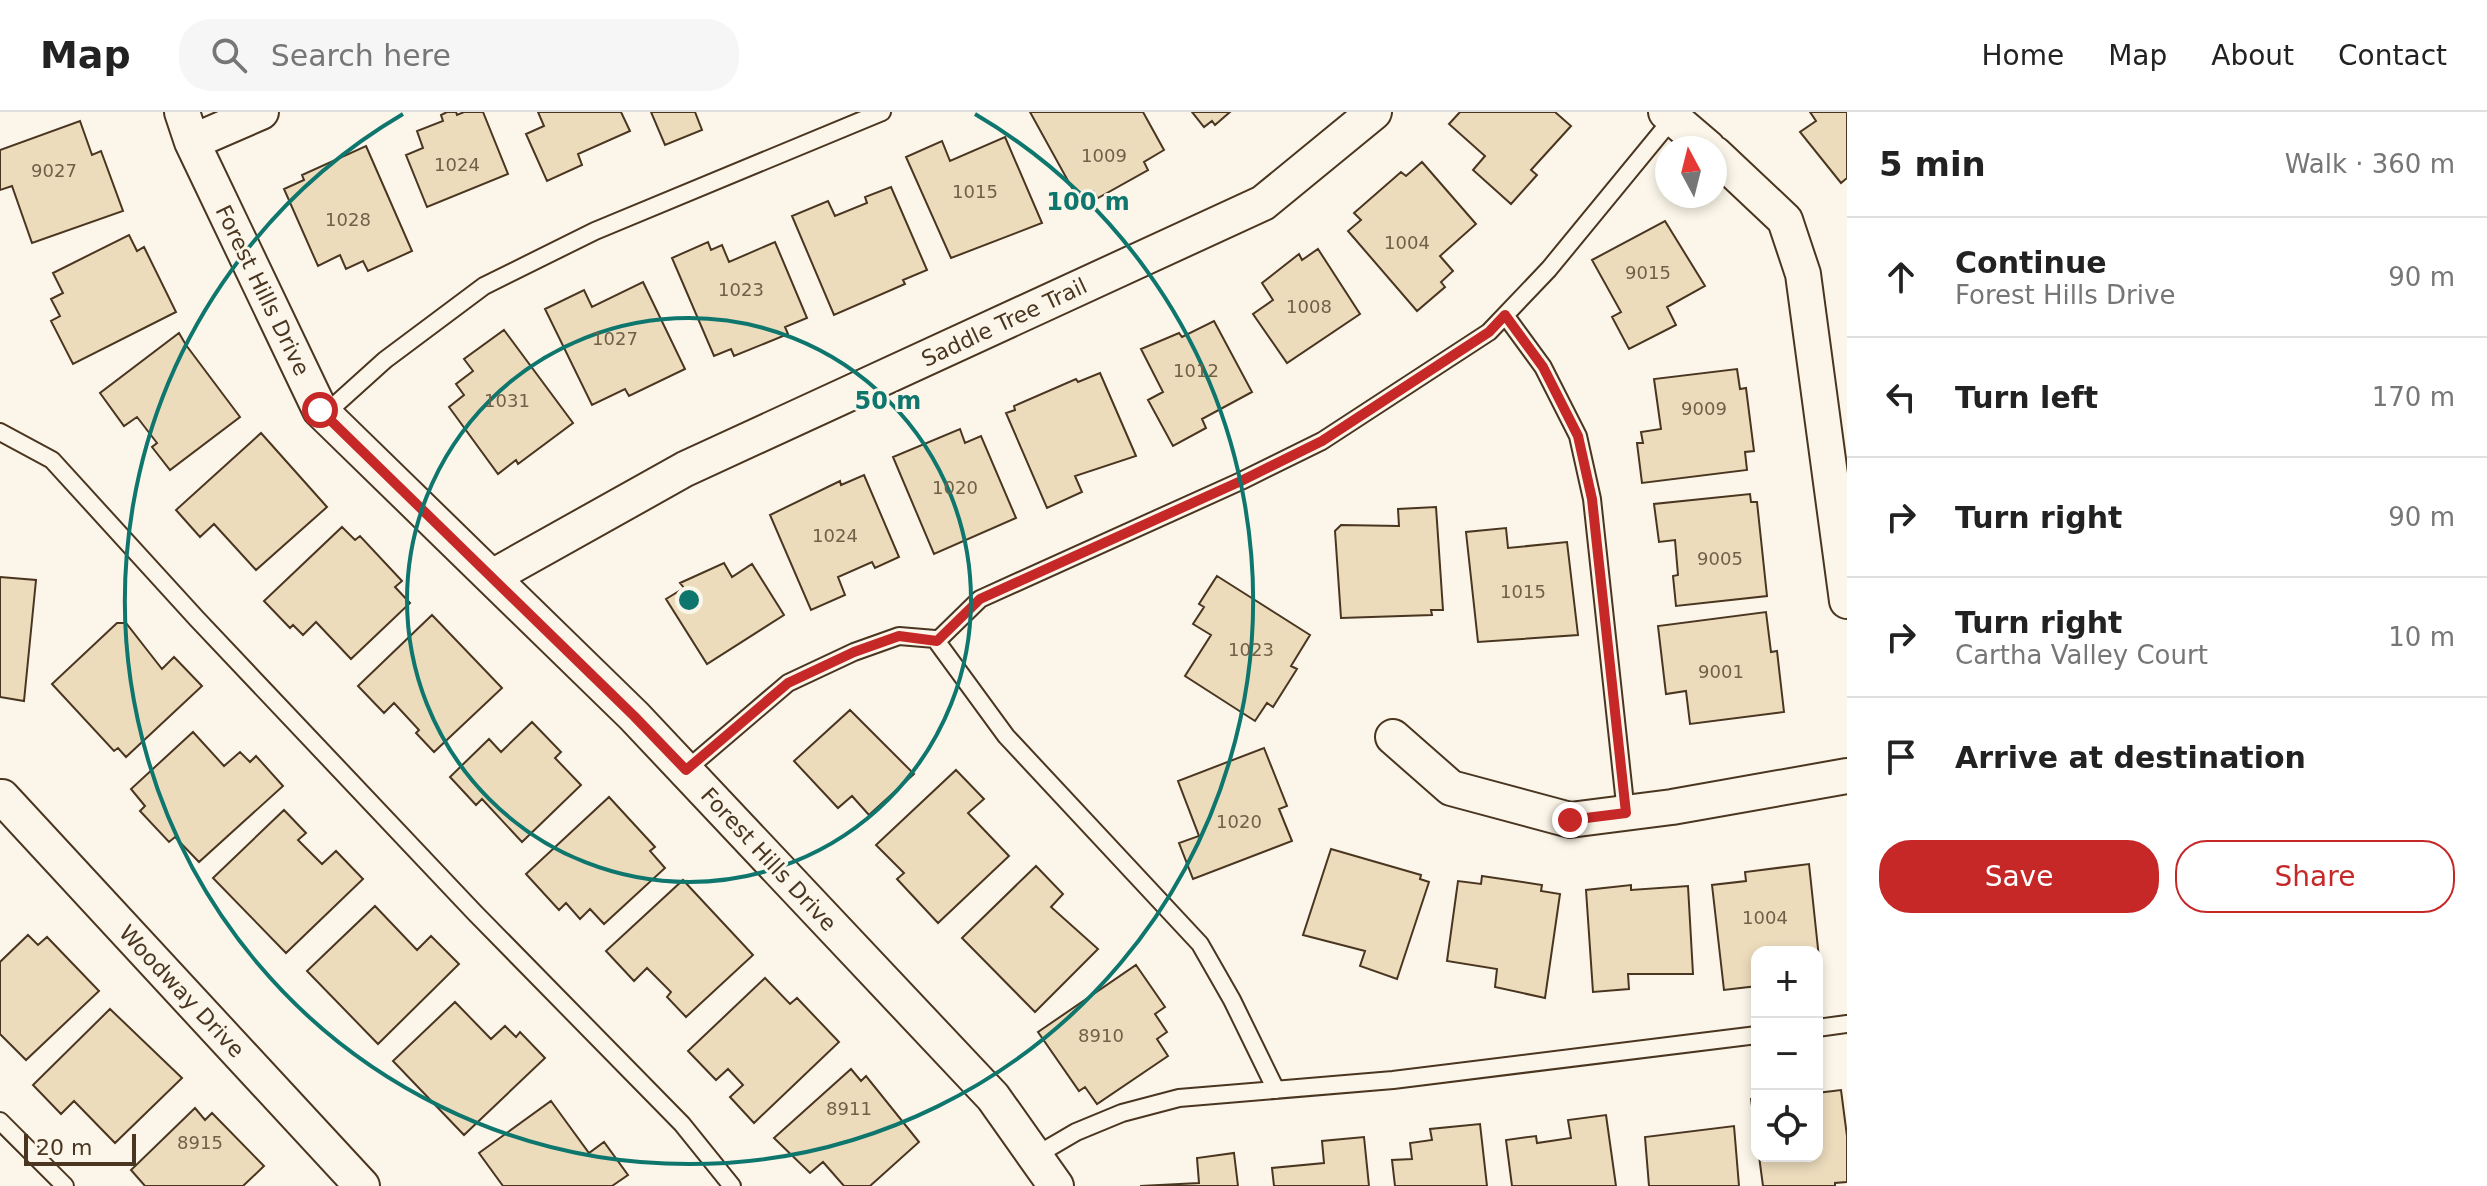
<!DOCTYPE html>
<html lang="en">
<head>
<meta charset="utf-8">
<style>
	body { margin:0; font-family:"DejaVu Sans",sans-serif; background:#f6f6f6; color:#222 }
	.controls { position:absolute; right:24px; bottom:24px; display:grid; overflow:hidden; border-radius:16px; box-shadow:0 4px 12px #0003 }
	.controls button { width:72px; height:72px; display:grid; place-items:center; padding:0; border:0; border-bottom:2px solid #e0e0e0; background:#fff; color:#222; font:40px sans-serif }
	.compass { position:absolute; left:1655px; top:24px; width:72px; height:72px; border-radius:50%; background:#fff; box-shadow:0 4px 12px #0003; rotate:353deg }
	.scale { position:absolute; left:24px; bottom:20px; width:112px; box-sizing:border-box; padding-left:8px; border:4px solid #4a3520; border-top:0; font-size:22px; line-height:28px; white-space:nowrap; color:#4a3520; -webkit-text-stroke:6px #fbf6e9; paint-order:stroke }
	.stop { position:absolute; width:24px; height:24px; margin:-18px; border:6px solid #c62828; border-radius:50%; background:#fff }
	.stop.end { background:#c62828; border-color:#fff; box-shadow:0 2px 8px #0008 }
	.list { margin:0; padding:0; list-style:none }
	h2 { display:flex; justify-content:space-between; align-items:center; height:104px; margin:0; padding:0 32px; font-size:34px }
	h2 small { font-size:26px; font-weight:400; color:#767676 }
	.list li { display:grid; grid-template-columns:52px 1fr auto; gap:24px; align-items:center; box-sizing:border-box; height:120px; padding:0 32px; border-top:2px solid #e0e0e0 }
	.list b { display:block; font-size:30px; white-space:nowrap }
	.list p { margin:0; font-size:26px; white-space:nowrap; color:#767676 }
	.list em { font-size:26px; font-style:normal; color:#767676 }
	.actions { display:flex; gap:16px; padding:24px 32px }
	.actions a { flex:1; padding:18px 0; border:2px solid #c62828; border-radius:32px; text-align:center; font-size:28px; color:#c62828 }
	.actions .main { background:#c62828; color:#fff }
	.icon { flex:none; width:44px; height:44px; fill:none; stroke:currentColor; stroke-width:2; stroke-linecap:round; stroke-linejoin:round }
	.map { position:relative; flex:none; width:1847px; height:1074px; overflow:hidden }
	header { display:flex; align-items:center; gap:48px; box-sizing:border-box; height:112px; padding:0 40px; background:#fff; border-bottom:2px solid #e0e0e0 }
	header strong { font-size:38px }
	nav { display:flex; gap:44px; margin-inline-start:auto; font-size:28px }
	.search { width:560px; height:72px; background:#f6f6f6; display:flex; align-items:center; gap:20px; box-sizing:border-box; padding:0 28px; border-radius:32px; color:#767676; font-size:30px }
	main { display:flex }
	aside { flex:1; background:#fff }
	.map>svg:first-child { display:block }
	.building { fill:#ecdcbc; stroke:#4a3520; stroke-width:2 }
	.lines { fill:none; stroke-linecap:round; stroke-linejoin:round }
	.service-casing { stroke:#4a3520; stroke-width:20 }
	.minor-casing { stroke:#4a3520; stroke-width:38 }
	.service { stroke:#fbf6e9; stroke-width:16 }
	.minor { stroke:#fbf6e9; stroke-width:34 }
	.route { stroke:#c62828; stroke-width:10 }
	.ring { fill:none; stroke:#0f766e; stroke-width:4 }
	.labels { text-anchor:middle; stroke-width:6; stroke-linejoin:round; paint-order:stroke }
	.number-label { font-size:18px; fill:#725f47 }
	.street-label { font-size:22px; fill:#4a3520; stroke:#fbf6e9 }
	.centre { fill:#0f766e; stroke:#fbf6e9; stroke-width:4 }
	.ring-label { font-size:24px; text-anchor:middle; font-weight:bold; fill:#0f766e; stroke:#fbf6e9; stroke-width:6; stroke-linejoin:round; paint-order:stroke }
</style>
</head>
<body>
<header>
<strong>Map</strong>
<div class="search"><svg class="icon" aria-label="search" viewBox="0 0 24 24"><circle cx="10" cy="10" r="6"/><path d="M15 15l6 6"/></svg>Search here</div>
<nav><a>Home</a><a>Map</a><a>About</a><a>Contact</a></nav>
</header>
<main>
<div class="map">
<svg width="1847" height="1074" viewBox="0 0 1847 1074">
	<rect width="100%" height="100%" fill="#fbf6e9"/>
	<!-- building -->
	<path class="building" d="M 447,0 L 456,0 L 457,3 L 464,0 L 483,0 L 508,62 L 427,95 L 406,43 L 423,36 L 417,19 L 443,9 L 441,3 Z
		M 538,0 L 621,0 L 630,19 L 578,42 L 582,53 L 547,69 L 526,22 L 544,14 Z
		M 651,0 L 695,0 L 702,18 L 665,33 Z
		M 1030,0 L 1143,0 L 1164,38 L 1144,50 L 1148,58 L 1098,86 L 1093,79 L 1078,87 Z
		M 1192,0 L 1230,0 L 1215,13 L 1212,9 L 1204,15 Z
		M 1460,0 L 1555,0 L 1571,14 L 1531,58 L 1537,63 L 1511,92 L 1473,58 L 1485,44 L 1449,12 Z
		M 1810,0 L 1847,0 L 1847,66 L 1841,71 L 1800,20 L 1816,9 Z
		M 80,9 L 92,43 L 101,39 L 123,99 L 32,131 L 12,74 L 0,78 L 0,38 Z
		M 1005,25 L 1042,111 L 951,146 L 906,45 L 942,29 L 950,49 Z
		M 366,34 L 412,139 L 368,159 L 363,149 L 346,157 L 340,143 L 318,154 L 284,77 L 304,68 L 302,63 Z
		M 1422,50 L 1476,112 L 1440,144 L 1453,159 L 1441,170 L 1445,175 L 1417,199 L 1348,119 L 1361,108 L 1354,101 L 1401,60 L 1406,64 Z
		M 891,75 L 927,158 L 903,168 L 905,172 L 834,203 L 792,104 L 828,89 L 835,104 L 867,91 L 865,85 Z
		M 1665,109 L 1705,174 L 1667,195 L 1676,213 L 1629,237 L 1612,205 L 1621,200 L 1592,148 Z
		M 129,123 L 137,139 L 144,135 L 176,200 L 73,252 L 51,209 L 60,204 L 51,187 L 63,181 L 53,161 Z
		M 708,130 L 711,138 L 722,133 L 729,150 L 775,130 L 807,206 L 785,215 L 788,222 L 734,244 L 731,237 L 714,244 L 672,146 Z
		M 1318,137 L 1360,202 L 1287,251 L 1253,202 L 1273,188 L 1262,171 L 1299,142 L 1302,148 Z
		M 643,170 L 685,257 L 629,284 L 625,277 L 592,293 L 545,197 L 584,178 L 592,195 Z
		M 1214,209 L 1252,280 L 1202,307 L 1206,316 L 1173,334 L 1148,288 L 1163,280 L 1141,237 L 1179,221 L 1182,225 Z
		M 504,218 L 573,311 L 518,352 L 516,348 L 498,362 L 449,295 L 464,283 L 456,272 L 473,259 L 464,247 Z
		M 179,221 L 186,233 L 240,305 L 170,358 L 152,335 L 157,331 L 137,305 L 124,314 L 100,281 Z
		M 1737,257 L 1740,277 L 1746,276 L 1754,339 L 1745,340 L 1747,358 L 1642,371 L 1637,331 L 1643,331 L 1641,320 L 1661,317 L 1654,267 Z
		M 1100,261 L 1136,344 L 1075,364 L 1082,380 L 1047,396 L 1006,301 L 1015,298 L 1014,294 L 1076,267 L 1078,270 Z
		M 960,317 L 965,331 L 981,324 L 1016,406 L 934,442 L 893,345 Z
		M 261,321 L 327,395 L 256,458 L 214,412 L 200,425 L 176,398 Z
		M 864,363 L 899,445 L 875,456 L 872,450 L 838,465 L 845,483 L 811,498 L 770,403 L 840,369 L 841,373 Z
		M 1750,382 L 1751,390 L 1757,390 L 1767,484 L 1676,494 L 1673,464 L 1678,463 L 1675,428 L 1659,430 L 1654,392 Z
		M 1436,395 L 1443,498 L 1431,498 L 1432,503 L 1341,506 L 1335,419 L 1341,413 L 1399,414 L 1398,397 Z
		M 342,415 L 355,428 L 360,424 L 402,469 L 395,475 L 410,491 L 351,547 L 316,510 L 303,523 L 293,513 L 290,516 L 264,489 Z
		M 1506,416 L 1508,436 L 1567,430 L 1578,523 L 1478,530 L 1466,420 Z
		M 724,451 L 732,465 L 752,452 L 784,503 L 707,552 L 666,487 L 684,476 L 680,471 Z
		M 1217,464 L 1310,523 L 1291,554 L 1297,557 L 1273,595 L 1267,591 L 1255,609 L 1185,564 L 1211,523 L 1193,512 L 1204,495 L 1199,492 Z
		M 0,465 L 36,468 L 24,589 L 0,585 Z
		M 1766,500 L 1771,540 L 1777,539 L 1784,600 L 1690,612 L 1686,579 L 1666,582 L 1658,514 Z
		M 432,503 L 502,576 L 434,640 L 416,621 L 419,618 L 394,591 L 384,601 L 358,574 Z
		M 117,511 L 126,511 L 162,557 L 174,545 L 202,574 L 126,645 L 118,636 L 114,639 L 52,572 Z
		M 850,598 L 914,662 L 869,703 L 852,684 L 838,696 L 794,649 Z
		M 532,610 L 561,640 L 555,646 L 581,673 L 522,730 L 482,687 L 476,693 L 450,665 L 489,627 L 501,640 Z
		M 193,620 L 224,654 L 240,640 L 250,650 L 256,644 L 283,674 L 199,750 L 175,725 L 169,730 L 140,699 L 145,694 L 131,677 Z
		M 1264,636 L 1287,694 L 1279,697 L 1292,729 L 1193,767 L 1179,731 L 1199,724 L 1178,669 Z
		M 956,658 L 984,687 L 968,701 L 1009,744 L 938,811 L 897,767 L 904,761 L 876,733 Z
		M 609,685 L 655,735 L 650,739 L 665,756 L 604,812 L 590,797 L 580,807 L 566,791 L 559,798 L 526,762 Z
		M 284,698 L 306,721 L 298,728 L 322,752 L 336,739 L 363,767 L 286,841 L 213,766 Z
		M 1331,737 L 1421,763 L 1420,767 L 1429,770 L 1397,867 L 1360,854 L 1365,839 L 1303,823 Z
		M 1809,752 L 1819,846 L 1817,846 L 1817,840 L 1757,840 L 1757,874 L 1724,878 L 1712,773 L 1746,769 L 1745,760 Z
		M 1036,754 L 1063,782 L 1051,795 L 1098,837 L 1035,900 L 962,826 Z
		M 1482,764 L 1542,773 L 1541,779 L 1560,782 L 1545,886 L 1495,875 L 1497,857 L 1447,849 L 1458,769 L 1481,772 Z
		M 683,768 L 753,843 L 686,905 L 667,885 L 671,880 L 647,856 L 634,869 L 606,839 Z
		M 1631,773 L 1631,778 L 1688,774 L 1693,862 L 1628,862 L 1629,877 L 1593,880 L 1586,778 Z
		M 375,794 L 417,838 L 431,824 L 459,852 L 378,932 L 307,859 Z
		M 28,823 L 38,833 L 47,825 L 99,879 L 26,948 L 0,922 L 0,850 Z
		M 1136,853 L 1165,895 L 1155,902 L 1167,920 L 1157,927 L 1168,944 L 1097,992 L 1085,975 L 1079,979 L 1038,920 Z
		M 765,866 L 790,892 L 797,886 L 839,930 L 754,1011 L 730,985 L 743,973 L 728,957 L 716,968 L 688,939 Z
		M 455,890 L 491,927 L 505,914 L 516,925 L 520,920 L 545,946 L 464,1023 L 393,949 Z
		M 110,897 L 182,966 L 115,1031 L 74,989 L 61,1002 L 33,973 Z
		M 851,957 L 861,969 L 866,964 L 919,1030 L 870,1074 L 844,1074 L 823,1050 L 810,1061 L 774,1026 Z
		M 1841,978 L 1847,1024 L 1847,1070 L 1835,1071 L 1835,1074 L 1763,1074 L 1759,1044 L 1817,1044 L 1817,981 Z
		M 1757,986 L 1757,1031 L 1751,987 Z
		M 551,989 L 589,1041 L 604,1030 L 628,1063 L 612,1074 L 503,1074 L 479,1041 Z
		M 195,996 L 205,1008 L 212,1001 L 264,1054 L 243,1074 L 145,1074 L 131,1058 Z
		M 1606,1003 L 1616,1074 L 1512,1074 L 1506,1028 L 1536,1024 L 1537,1031 L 1571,1026 L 1568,1008 Z
		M 1480,1012 L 1487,1074 L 1395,1074 L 1392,1048 L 1412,1047 L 1410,1031 L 1432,1028 L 1430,1017 Z
		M 1734,1014 L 1739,1074 L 1649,1074 L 1645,1025 Z
		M 1364,1025 L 1369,1074 L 1274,1074 L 1272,1056 L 1324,1051 L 1322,1029 Z
		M 1234,1041 L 1238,1074 L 1140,1074 L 1199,1071 L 1197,1046 Z"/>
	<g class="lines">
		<defs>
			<path id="service" d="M 1505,203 L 1543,255 L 1578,324 L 1592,387 L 1626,701
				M 324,303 L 385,248 L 484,174 L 595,119 L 882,0
				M 0,320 L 52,348 L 197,507 L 475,801 L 682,1012 L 732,1074
				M 937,529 L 980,487 L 1241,369 L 1322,329 L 1489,220 L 1549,157 L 1673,6
				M 686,658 L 788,571 L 854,540 L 899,524 L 935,527 L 1006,624 L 1200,832 L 1232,888 L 1276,978
				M 1817,916 L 1847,912
				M 0,1009 L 65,1074
				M 1035,1044 L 1076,1020 L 1122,1001 L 1179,986 L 1393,968 L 1757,923"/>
			<path id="minor" d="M 182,0 L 192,30 L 320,298 L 634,604 L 993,985 L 1056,1074
				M 1666,0 L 1708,36
				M 192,30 L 261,0
				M 1715,42 L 1785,108 L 1803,162 L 1847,489
				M 492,465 L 685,357 L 1263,91 L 1374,0
				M 1393,625 L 1451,676 L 1570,708 L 1672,695 L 1847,664
				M 0,686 L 2,685 L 362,1074"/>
		</defs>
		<!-- service casing -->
		<use href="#service" class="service-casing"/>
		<!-- minor casing -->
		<use href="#minor" class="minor-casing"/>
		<!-- service -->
		<use href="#service" class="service"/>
		<!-- minor -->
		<use href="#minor" class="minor"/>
	</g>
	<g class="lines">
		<!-- route -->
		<path class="route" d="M 320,298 L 634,604 L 686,658 L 788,571 L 854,540 L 899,524 L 937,529 L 980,487 L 1241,369 L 1322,329 L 1489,220 L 1505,203 L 1543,255 L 1578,324 L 1592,387 L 1626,701 L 1570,708"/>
	</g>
	<!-- distance rings -->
	<g class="ring">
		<circle cx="689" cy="488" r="282"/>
		<path d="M975 2A564 564 0 1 1 403 2"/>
	</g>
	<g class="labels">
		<!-- number labels -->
		<g class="number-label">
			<text x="1104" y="50">1009</text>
			<text x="457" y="59">1024</text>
			<text x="54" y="65">9027</text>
			<text x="975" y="86">1015</text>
			<text x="348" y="114">1028</text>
			<text x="1407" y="137">1004</text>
			<text x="1648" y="167">9015</text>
			<text x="741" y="184">1023</text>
			<text x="1309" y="201">1008</text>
			<text x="615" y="233">1027</text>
			<text x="1196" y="265">1012</text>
			<text x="507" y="295">1031</text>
			<text x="1704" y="303">9009</text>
			<text x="955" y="382">1020</text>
			<text x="835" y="430">1024</text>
			<text x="1720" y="453">9005</text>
			<text x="1523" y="486">1015</text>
			<text x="1251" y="544">1023</text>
			<text x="1721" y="566">9001</text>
			<text x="1239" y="716">1020</text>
			<text x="1765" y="812">1004</text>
			<text x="1101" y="930">8910</text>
			<text x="849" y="1003">8911</text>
			<text x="200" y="1037">8915</text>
		</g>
		<!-- street labels -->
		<g class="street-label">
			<text transform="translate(263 178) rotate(64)" y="8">Forest Hills Drive</text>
			<text transform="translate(1004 210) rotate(-25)" y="8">Saddle Tree Trail</text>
			<text transform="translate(769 747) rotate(47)" y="8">Forest Hills Drive</text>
			<text transform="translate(182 879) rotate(47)" y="8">Woodway Drive</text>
		</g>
	</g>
	<circle cx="689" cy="488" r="12" class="centre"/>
	<g class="ring-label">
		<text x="1088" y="98">100 m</text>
		<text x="888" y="297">50 m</text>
	</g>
</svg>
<div class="controls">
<button>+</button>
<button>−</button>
<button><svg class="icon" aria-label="locate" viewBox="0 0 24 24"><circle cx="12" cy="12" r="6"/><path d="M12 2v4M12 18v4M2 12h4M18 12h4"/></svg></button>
</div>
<svg class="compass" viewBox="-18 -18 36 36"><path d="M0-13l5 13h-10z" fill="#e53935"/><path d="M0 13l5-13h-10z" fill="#767676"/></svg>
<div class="scale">20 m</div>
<div class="stop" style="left:320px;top:298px"></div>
<div class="stop end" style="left:1570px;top:708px"></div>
</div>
<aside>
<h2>5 min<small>Walk · 360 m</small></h2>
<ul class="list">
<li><svg class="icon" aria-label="ahead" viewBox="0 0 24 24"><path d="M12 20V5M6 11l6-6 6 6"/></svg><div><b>Continue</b><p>Forest Hills Drive</p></div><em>90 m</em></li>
<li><svg class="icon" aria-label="left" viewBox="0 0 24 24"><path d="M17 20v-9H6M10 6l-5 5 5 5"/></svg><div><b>Turn left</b></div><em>170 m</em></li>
<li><svg class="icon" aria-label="right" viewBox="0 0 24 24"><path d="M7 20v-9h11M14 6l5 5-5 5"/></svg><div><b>Turn right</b></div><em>90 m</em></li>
<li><svg class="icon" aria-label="right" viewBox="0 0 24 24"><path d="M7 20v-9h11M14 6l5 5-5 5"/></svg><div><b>Turn right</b><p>Cartha Valley Court</p></div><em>10 m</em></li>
<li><svg class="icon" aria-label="arrive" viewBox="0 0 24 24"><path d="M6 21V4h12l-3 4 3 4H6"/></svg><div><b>Arrive at destination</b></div></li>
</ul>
<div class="actions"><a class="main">Save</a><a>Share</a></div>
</aside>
</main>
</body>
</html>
